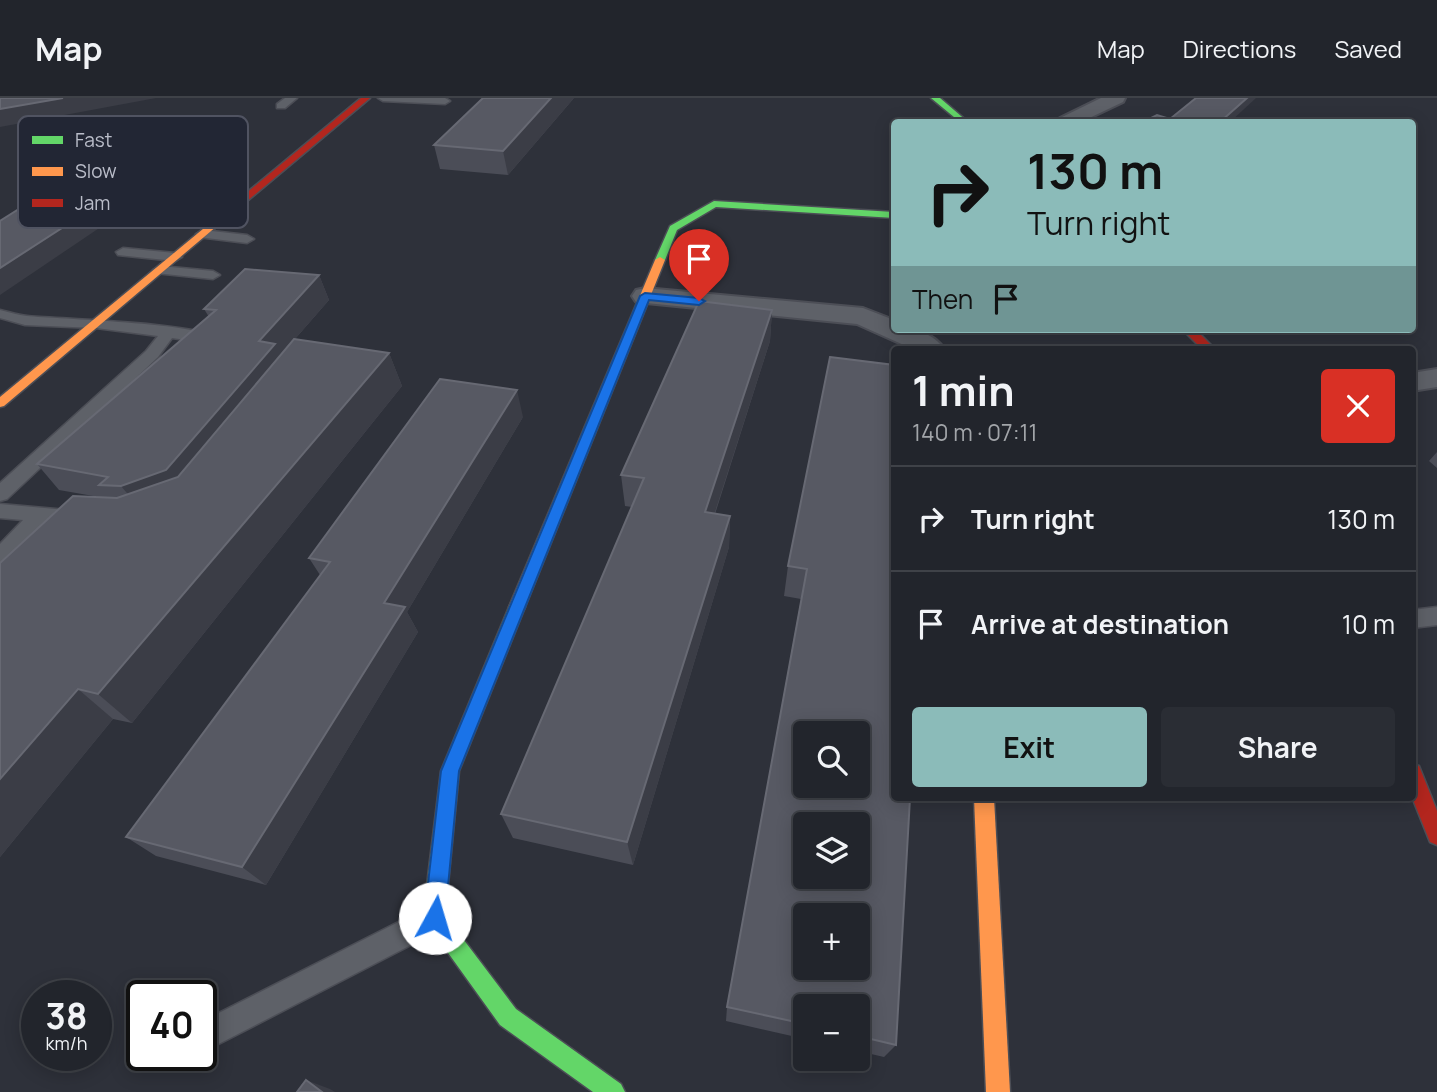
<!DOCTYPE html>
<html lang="en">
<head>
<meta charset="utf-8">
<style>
	:root { --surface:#22252c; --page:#2a2d34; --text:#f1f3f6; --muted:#a2a5a9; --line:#3f4248; --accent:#8bbbb9 }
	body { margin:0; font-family:Manrope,sans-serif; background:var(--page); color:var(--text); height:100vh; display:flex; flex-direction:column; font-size:26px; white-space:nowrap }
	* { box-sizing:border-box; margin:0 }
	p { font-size:23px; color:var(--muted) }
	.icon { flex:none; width:38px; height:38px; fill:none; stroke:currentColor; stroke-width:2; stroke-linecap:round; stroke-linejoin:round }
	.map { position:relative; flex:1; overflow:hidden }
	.panel { position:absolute; left:891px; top:248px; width:525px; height:455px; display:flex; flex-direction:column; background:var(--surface); border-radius:7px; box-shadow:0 4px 18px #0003,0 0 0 2px var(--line) }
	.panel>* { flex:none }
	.top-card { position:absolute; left:891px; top:21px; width:525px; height:214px; border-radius:7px; box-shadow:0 4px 18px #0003,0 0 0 2px var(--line); background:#8bbbb9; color:#111; overflow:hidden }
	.fabs { position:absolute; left:793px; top:623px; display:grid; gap:14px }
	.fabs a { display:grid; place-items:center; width:77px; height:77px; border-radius:7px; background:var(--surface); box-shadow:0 4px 18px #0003,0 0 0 2px var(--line); font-size:35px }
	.speed { position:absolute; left:21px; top:882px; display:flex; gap:14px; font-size:35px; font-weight:700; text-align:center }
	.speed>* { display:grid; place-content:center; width:91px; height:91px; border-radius:50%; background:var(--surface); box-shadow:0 4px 18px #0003,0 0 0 2px var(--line); line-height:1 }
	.speed small { font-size:18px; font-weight:400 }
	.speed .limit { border:4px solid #111; border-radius:10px; background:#fff; color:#111 }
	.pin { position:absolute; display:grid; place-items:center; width:60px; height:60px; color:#fff; margin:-72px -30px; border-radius:50% 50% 50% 0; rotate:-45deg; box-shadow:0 0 7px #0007 }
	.pin .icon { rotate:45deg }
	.me { position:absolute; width:77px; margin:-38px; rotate:6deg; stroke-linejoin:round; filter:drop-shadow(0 0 5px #0008) }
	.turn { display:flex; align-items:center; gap:24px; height:147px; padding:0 21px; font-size:32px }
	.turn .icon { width:91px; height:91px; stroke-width:2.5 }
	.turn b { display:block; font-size:49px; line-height:60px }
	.then { display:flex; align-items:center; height:66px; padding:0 21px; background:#0003; gap:14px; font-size:26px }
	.round { display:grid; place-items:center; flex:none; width:74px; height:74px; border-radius:7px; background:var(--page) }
	.overview { display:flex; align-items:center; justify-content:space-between; height:119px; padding:0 21px }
	h1 { font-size:42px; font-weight:700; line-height:52px }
	.primary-button { display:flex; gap:14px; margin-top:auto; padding:14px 21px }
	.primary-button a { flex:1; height:80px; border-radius:7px; background:var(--accent); color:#111; font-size:28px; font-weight:700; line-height:80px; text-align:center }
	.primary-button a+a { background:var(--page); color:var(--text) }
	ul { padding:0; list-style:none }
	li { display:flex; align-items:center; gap:21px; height:105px; padding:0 21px; border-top:2px solid var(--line) }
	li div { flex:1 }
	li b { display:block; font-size:26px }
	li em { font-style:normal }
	header { display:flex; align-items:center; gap:42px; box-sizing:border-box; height:98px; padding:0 35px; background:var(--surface); border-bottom:2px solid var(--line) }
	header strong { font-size:33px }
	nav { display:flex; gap:38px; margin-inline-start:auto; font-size:24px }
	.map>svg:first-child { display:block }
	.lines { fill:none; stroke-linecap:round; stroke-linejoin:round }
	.lane-casing { stroke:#4c4e56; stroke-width:3 }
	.street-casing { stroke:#4c4e56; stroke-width:4 }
	.fast-casing { stroke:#4c4e56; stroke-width:3 }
	.slow-casing { stroke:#4c4e56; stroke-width:3 }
	.jam-casing { stroke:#4c4e56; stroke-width:3 }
	.lane { fill:#5e6168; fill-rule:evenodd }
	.street { fill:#5e6168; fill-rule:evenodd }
	.fast { fill:#63d668; fill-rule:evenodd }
	.slow { fill:#ff974d; fill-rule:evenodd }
	.jam { fill:#b3261e; fill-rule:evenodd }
	.wall { fill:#4b4d57 }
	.shaded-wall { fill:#3b3d46 }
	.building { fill:#575963; stroke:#676973; stroke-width:2; fill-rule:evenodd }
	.route { fill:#1a73e8; stroke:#114b97; stroke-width:2 }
	.key { fill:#222634; stroke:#505361; stroke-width:2 }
	.key-label { font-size:19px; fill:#babdc9 }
</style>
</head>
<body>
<header>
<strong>Map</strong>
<nav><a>Map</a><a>Directions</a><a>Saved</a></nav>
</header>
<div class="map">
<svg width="1437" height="994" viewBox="0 0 1437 994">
	<rect width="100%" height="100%" fill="#2e313a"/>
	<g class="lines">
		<!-- lane casing -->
		<g class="lane-casing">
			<g id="lane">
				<path d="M285,0H297L285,10H277V6Z"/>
				<path d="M378,0H445L450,3L445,6L383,3Z"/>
				<path d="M203,132L247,137L254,141L247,145L198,139L196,136Z"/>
				<path d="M123,150L175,155L182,159L175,163L118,157L116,154Z"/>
				<path d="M160,168L213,173L220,177L213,181L155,175L153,172Z"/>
				<path d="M0,212C9,214 18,217 27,218C57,221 200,225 216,240L208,245L172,240L158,259L7,401L0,403V385L146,253L158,238L96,230L25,227L0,220Z"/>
				<path d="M0,406L78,413L85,415L88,420L85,425L78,427L45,424L7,463L0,466V446L23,422L0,420Z"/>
				<path d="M1437,509V527L1412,530V512Z"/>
				<path d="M434,806L444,810L448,820L444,830L201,955V924Z"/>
				<path d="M151,957H183L179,968L166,973L155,969Z"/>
			</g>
		</g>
		<!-- street casing -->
		<g class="street-casing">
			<g id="street">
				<path d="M1101,0H1125L1123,4L1081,24H1057L1060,20Z"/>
				<path d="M645,190L863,210L894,222V231C915,231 933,234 945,252H915L857,226L636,204L632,198L636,192Z"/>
				<path d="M1437,271V289L1412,293V275Z"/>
			</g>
		</g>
		<!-- fast casing -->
		<g class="fast-casing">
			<g id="fast">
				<path d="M931,0H940L968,24H960Z"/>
				<path d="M714,103L894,114V120L716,109L677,132L665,162L656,164L655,162L670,128Z"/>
				<path d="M517,503L523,505L525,509L459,673L445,817L516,911L621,986L625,994H593L500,927L423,820L441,673L509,509L511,505Z"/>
			</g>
		</g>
		<!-- slow casing -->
		<g class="slow-casing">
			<g id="slow">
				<path d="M209,126L217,128L4,308L0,309V299Z"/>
				<path d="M660,159L665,162L525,509L523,513H511L509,509L655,162Z"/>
				<path d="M974,700H994L1010,994H986Z"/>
			</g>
		</g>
		<!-- jam casing -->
		<g class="jam-casing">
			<g id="jam">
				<path d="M361,0H370L215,130H209V126Z"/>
				<path d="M1182,231H1195L1216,252H1203Z"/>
				<path d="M1412,666L1419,668L1437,713V747L1430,744L1412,699Z"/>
			</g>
		</g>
		<!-- lane -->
		<use href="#lane" class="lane"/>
		<!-- street -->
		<use href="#street" class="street"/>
		<!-- fast -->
		<use href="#fast" class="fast"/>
		<!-- slow -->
		<use href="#slow" class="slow"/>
		<!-- jam -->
		<use href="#jam" class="jam"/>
	</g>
	<!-- wall -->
	<g class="wall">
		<path d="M574,0L508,77L440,71L434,47Z"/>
		<path d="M319,177L329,202L295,241L389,255L402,288L132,625L113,621L0,759V465L99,399L59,392L37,366L209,219L204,211Z"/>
		<path d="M772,212L770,243L715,416L730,418L729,449L633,767L513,740L501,716L632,409L625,408L621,377Z"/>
		<path d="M830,259L890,512L896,947L884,959L858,953V908H805V941L726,923L727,909L801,501L784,498L788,468Z"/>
		<path d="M523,319L407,514L418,534L266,787L156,758L126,739L320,477L309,460Z"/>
		<path d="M1437,354V370L1429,363Z"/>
	</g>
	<!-- shaded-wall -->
	<g class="shaded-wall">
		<path d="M63,0H156L0,29V11Z"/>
		<path d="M551,0H574L508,77L503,53Z"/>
		<path d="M1247,0H1256L1230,24H1220Z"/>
		<path d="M113,97L123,114L0,197V170Z"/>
		<path d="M319,177L329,202L281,257L184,398L142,413L121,388Z"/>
		<path d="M772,212L770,243L705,445V414Z"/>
		<path d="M389,255L402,288L132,625L98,596Z"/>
		<path d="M517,292L523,319L407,514L418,534L266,787L242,769L384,505Z"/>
		<path d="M730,418L729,449L633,767L627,744Z"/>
		<path d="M78,591L113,621L0,759V681Z"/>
		<path d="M306,982L330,991L335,994H322Z"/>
	</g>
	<!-- building -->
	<g class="building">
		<path d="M0,0H63L0,11Z"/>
		<path d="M483,0H551L503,53L434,47Z"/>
		<path d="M1196,0H1247L1220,24H1143L1157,17L1170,21Z"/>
		<path d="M49,92L113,97L0,170V123Z"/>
		<path d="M245,171L319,177L259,243L275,246L166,372L121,388L99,387L108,379L37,366L216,212L204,211Z"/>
		<path d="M699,203L772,212L705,414L730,418L627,744L501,716L644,380L621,377Z"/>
		<path d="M294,241L389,255L98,596L78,591L0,681V465L73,398L117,400L178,379Z"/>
		<path d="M830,259L894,267V467L890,512L894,513V656L892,683L894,684V700H910L896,947L858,938V908H805V926L727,909L807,471L788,468ZM805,635H858V688H805ZM805,726H858V779H805ZM805,817H858V870H805Z"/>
		<path d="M440,281L517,292L384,505L405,509L242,769L126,739L330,464L309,460Z"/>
		<path d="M306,982L322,994H297Z"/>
	</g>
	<!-- route -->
	<path class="route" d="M645,195L699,200L705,203L699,207L649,202L459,673L445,820L442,828L435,831L427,828L424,820L441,673L640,198Z"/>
	<!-- legend -->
	<rect x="18" y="18" width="230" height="112" rx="10" class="key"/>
	<rect x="32" y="38" width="31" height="8" fill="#63d668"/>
	<rect x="32" y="69" width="31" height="9" fill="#ff974d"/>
	<rect x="32" y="101" width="31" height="8" fill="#b3261e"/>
	<g class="key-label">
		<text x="75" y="49">Fast</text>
		<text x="75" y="80">Slow</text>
		<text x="75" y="112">Jam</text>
	</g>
</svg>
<div class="fabs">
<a><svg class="icon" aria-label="search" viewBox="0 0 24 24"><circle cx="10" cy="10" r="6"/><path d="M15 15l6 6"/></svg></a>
<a><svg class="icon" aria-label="layers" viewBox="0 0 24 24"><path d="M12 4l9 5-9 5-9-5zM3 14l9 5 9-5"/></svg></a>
<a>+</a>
<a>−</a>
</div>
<div class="speed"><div>38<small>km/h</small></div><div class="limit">40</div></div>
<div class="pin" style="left:699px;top:203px;background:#d93025"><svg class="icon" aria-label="arrive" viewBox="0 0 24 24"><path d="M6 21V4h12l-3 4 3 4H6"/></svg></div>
<svg class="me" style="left:435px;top:820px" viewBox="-20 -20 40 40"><circle r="19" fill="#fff"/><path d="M0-13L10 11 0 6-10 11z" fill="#1a73e8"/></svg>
<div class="top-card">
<div class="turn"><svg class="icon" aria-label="right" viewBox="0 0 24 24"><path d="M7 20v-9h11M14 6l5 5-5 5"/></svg><div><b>130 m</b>Turn right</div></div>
<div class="then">Then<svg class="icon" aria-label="arrive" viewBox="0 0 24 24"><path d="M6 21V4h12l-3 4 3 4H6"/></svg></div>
</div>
<section class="panel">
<div class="overview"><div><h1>1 min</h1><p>140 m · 07:11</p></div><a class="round" style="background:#d93025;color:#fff"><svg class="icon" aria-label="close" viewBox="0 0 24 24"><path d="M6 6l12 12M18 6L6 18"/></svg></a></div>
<ul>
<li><svg class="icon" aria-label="right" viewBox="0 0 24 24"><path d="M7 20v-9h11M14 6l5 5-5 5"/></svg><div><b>Turn right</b></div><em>130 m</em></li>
<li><svg class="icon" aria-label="arrive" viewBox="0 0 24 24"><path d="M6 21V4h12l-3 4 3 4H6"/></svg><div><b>Arrive at destination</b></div><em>10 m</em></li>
</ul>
<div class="primary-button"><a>Exit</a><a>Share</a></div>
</section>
</div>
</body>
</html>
